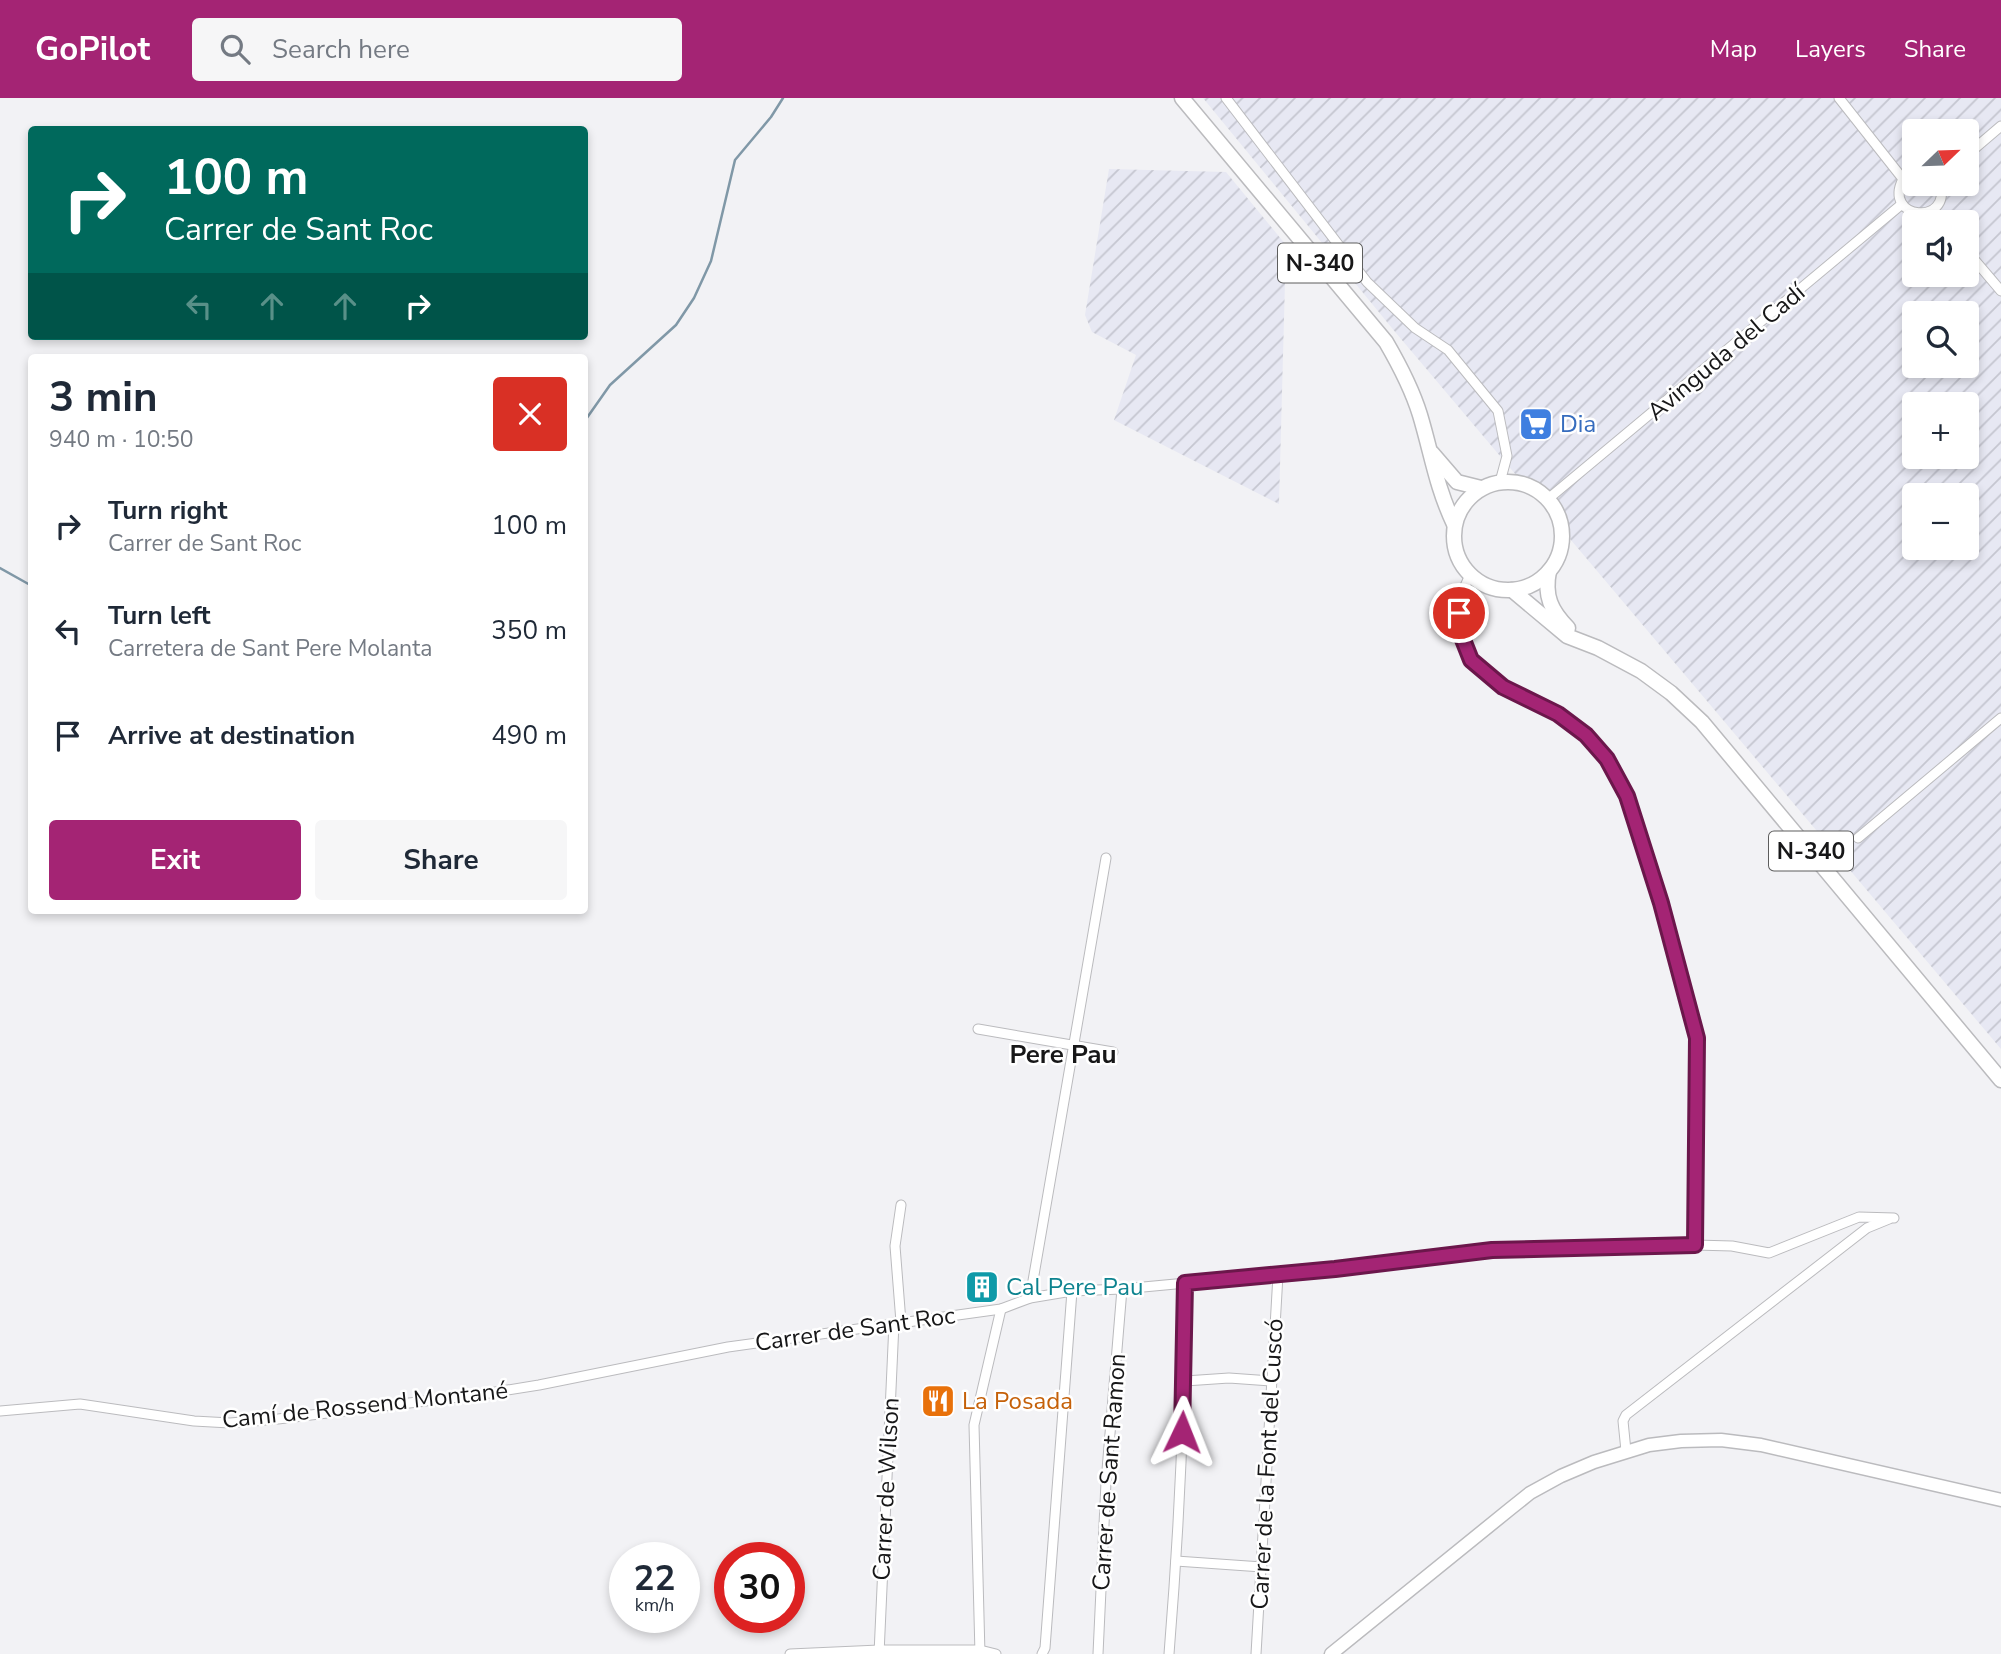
<!DOCTYPE html>
<html lang="en">
<head>
<meta charset="utf-8">
<style>
	:root { --surface:#fff; --page:#f6f6f7; --text:#1f2937; --muted:#747a83; --accent:#a42474 }
	body { margin:0; font-family:"Nunito Sans",sans-serif; background:var(--page); color:var(--text); height:100vh; display:flex; flex-direction:column; font-size:26px; white-space:nowrap }
	* { box-sizing:border-box; margin:0 }
	p { font-size:23px; color:var(--muted) }
	.icon { flex:none; width:38px; height:38px; fill:none; stroke:currentColor; stroke-width:2; stroke-linecap:round; stroke-linejoin:round }
	.map { position:relative; flex:1; overflow:hidden }
	.side { position:absolute; left:28px; top:256px; width:560px; height:560px; display:flex; flex-direction:column; background:var(--surface); border-radius:7px; box-shadow:0 4px 10px #0003 }
	.side>* { flex:none }
	.top-card { position:absolute; left:28px; top:28px; width:560px; height:214px; border-radius:7px; box-shadow:0 4px 10px #0003; background:#00695c; color:#fff; overflow:hidden }
	.needle { width:46px; rotate:67deg }
	.controls { position:absolute; left:1902px; top:21px; display:grid; gap:14px }
	.controls a { display:grid; place-items:center; width:77px; height:77px; border-radius:7px; background:var(--surface); box-shadow:0 4px 10px #0003; font-size:35px }
	.speed { position:absolute; left:609px; top:1444px; display:flex; gap:14px; font-size:35px; font-weight:700; text-align:center }
	.speed>* { display:grid; place-content:center; width:91px; height:91px; border-radius:50%; background:var(--surface); box-shadow:0 4px 10px #0003; line-height:1 }
	.speed small { font-size:18px; font-weight:400 }
	.speed .limit { border:10px solid #d22; background:#fff; color:#111 }
	.pin { position:absolute; display:grid; place-items:center; width:60px; height:60px; color:#fff; margin:-30px; border:4px solid #fff; border-radius:50%; box-shadow:0 2px 7px #0007 }
	.me { position:absolute; width:77px; margin:-38px; rotate:2deg; stroke-linejoin:round; filter:drop-shadow(0 0 5px #0008) }
	.turn { display:flex; align-items:center; gap:24px; height:147px; padding:0 21px; font-size:32px }
	.turn .icon { width:91px; height:91px; stroke-width:2.5 }
	.turn b { display:block; font-size:49px; line-height:60px }
	.lanes { display:flex; align-items:center; height:66px; padding:0 21px; background:#0003; justify-content:center; gap:35px; direction:ltr }
	.lanes .off { opacity:.35 }
	.round { display:grid; place-items:center; flex:none; width:74px; height:74px; border-radius:7px; background:var(--page) }
	.summary { display:flex; align-items:center; justify-content:space-between; height:119px; padding:0 21px }
	h1 { font-size:42px; font-weight:700; line-height:52px }
	.button { display:flex; gap:14px; margin-top:auto; padding:14px 21px }
	.button a { flex:1; height:80px; border-radius:7px; background:var(--accent); color:#fff; font-size:28px; font-weight:700; line-height:80px; text-align:center }
	.button a+a { background:var(--page); color:var(--text) }
	ul { padding:0; list-style:none }
	li { display:flex; align-items:center; gap:21px; height:105px; padding:0 21px }
	li div { flex:1 }
	li b { display:block; font-size:26px }
	li em { font-style:normal }
	header { display:flex; align-items:center; gap:42px; box-sizing:border-box; height:98px; padding:0 35px; background:var(--accent); color:#fff }
	header strong { font-size:33px }
	nav { display:flex; gap:38px; margin-inline-start:auto; font-size:24px }
	.search { width:490px; height:63px; background:var(--page); display:flex; align-items:center; gap:18px; box-sizing:border-box; padding:0 24px; border-radius:7px; color:var(--muted); font-size:26px }
	.map>svg:first-child { display:block }
	.industrial { fill:url(#industrial-furrows); fill-rule:evenodd }
	.lines { fill:none; stroke-linecap:round; stroke-linejoin:round }
	.stream { stroke:#8098a7; stroke-width:2.5 }
	.street-casing { stroke:#bbbbbe; stroke-width:11 }
	.secondary-casing { stroke:#bbbbbe; stroke-width:15 }
	.primary-casing { stroke:#bbbbbe; stroke-width:17 }
	.street { stroke:#fff; stroke-width:9 }
	.secondary { stroke:#fff; stroke-width:12 }
	.primary { stroke:#fff; stroke-width:14 }
	.route-casing { stroke:#6b174b; stroke-width:18 }
	.route { stroke:#a42474; stroke-width:12 }
	.labels { text-anchor:middle; stroke-width:5; stroke-linejoin:round; paint-order:stroke }
	.shield { fill:#fff; stroke:#5d5d5d; stroke-width:2 }
	.shield-label { font-size:23px; font-weight:bold; fill:#171718 }
	.street-label { font-size:24px; fill:#171718; stroke:#fff }
	.shop-label { font-size:24px; fill:#366cbe; stroke:#fff; text-anchor:start }
	.culture-label { font-size:24px; fill:#0d838f; stroke:#fff; text-anchor:start }
	.food-label { font-size:24px; fill:#c56008; stroke:#fff; text-anchor:start }
	.neighbourhood-label { font-size:26px; font-weight:bold; fill:#171718; stroke:#fff }
</style>
</head>
<body>
<header>
<strong>GoPilot</strong>
<div class="search"><svg class="icon" aria-label="search" viewBox="0 0 24 24"><circle cx="10" cy="10" r="6"/><path d="M15 15l6 6"/></svg>Search here</div>
<nav><a>Map</a><a>Layers</a><a>Share</a></nav>
</header>
<div class="map">
<svg width="2001" height="1556" viewBox="0 0 2001 1556">
	<defs>
		<pattern id="industrial-furrows" width="10" height="10" patternUnits="userSpaceOnUse" patternTransform="scale(1.75)"><rect width="10" height="10" fill="#e7e8f3"/><path d="M-1 1l2-2M0 10L10 0M9 11l2-2" fill="none" stroke="#c5c6d0"/></pattern>
	</defs>
	<rect width="100%" height="100%" fill="#f2f2f5"/>
	<!-- industrial -->
	<g class="industrial">
		<path d="M1203,0H2001V951L1396,235ZM1914,33H1967V86H1914ZM1914,124H1967V177H1914ZM1914,215H1967V268H1914ZM1914,306H1967V359H1914ZM1914,397H1967V450H1914Z"/>
		<path d="M1109,71L1226,74L1286,147L1279,406L1114,322L1136,257L1092,234L1085,217Z"/>
	</g>
	<g class="lines">
		<!-- stream -->
		<g class="stream">
			<path d="M584,324L610,287L676,227L694,200L711,163L735,62L771,19L783,0"/>
			<path d="M0,470L32,488"/>
		</g>
		<!-- street casing -->
		<g class="street-casing">
			<g id="street">
				<path d="M1226,0L1367,184L1415,230L1448,252L1498,313L1507,358L1500,384"/>
				<path d="M1839,0L1903,81"/>
				<path d="M1967,57L2001,28"/>
				<path d="M1914,73L1903,81C1882,122 1952,128 1940,86"/>
				<path d="M1933,112L1943,124"/>
				<path d="M1967,153L2001,193"/>
				<path d="M1548,401L1902,106"/>
				<path d="M1470,477L1459,501V529L1471,562L1503,588L1558,616L1586,637L1607,661L1627,698L1661,805L1697,940L1695,1147"/>
				<path d="M1858,740L2001,620"/>
				<path d="M978,931L1113,954"/>
				<path d="M901,1107L895,1148L901,1224"/>
				<path d="M1030,1200L1106,760"/>
				<path d="M1185,1283L1229,1280L1271,1283"/>
				<path d="M0,1313L80,1306L194,1323L230,1325L278,1321L483,1296L539,1287L728,1249L1001,1211L1030,1200L1072,1193L1122,1191L1335,1171L1492,1152L1695,1147L1732,1148L1769,1155L1859,1119L1894,1120"/>
				<path d="M1626,1353L1623,1323L1626,1317L1867,1130L1889,1121"/>
				<path d="M1176,1463L1262,1469"/>
				<path d="M790,1556L879,1552H980L996,1556"/>
				<path d="M879,1556L894,1225"/>
				<path d="M980,1556L974,1327L1001,1211"/>
				<path d="M1042,1556L1045,1550L1072,1193"/>
				<path d="M1098,1556L1106,1384L1122,1191"/>
				<path d="M1169,1556C1179,1433 1185,1309 1185,1185"/>
				<path d="M1256,1556L1278,1177"/>
			</g>
		</g>
		<!-- secondary casing -->
		<g class="secondary-casing">
			<path id="secondary" d="M1331,1556L1510,1411L1530,1395L1561,1378L1594,1364L1649,1347L1681,1343L1721,1342L1761,1347L2001,1402"/>
		</g>
		<!-- primary casing -->
		<g class="primary-casing">
			<g id="primary">
				<path d="M1182,0L1386,244C1400,268 1412,291 1420,317C1432,357 1436,388 1454,426"/>
				<path d="M1432,355L1457,384L1481,390"/>
				<circle cx="1508" cy="438" r="54"/>
				<path d="M1549,473C1544,498 1551,513 1568,530"/>
				<path d="M1512,492L1567,538L1598,550L1641,573L1671,595L1702,624L2001,982"/>
			</g>
		</g>
		<!-- street -->
		<use href="#street" class="street"/>
		<!-- secondary -->
		<use href="#secondary" class="secondary"/>
		<!-- primary -->
		<use href="#primary" class="primary"/>
	</g>
	<g class="lines">
		<!-- route casing -->
		<g class="route-casing">
			<path id="route" d="M1182,1334L1185,1185L1335,1171L1492,1152L1695,1147L1697,940L1661,805L1627,698L1607,661L1586,637L1558,616L1503,589L1471,562L1458,529L1459,515"/>
		</g>
		<!-- route -->
		<use href="#route" class="route"/>
	</g>
	<!-- icons -->
	<defs>
		<g id="supermarket-square" transform="scale(1.75)"><rect x="-9" y="-9" width="18" height="18" rx="4" fill="#3f7fe0" stroke="#fff"/><path d="M-6-5.5h2.5l.6 2H6L4.5 2H-2.5L-4.4-4H-6ZM-1.5 3.2a1.3 1.3 0 1 0 .1 0ZM3 3.2a1.3 1.3 0 1 0 .1 0Z" fill="#fff"/></g>
		<g id="building-square" transform="scale(1.75)"><rect x="-9" y="-9" width="18" height="18" rx="4" fill="#0f9aa8" stroke="#fff"/><path d="M-4-6H4V6H1V3H-1V6H-4ZM-2.5-4.3h1.7v1.8h-1.7ZM.8-4.3h1.7v1.8H.8ZM-2.5-1h1.7V.8h-1.7ZM.8-1h1.7V.8H.8Z" fill="#fff"/></g>
		<g id="restaurant-square" transform="scale(1.75)"><rect x="-9" y="-9" width="18" height="18" rx="4" fill="#e8710a" stroke="#fff"/><path d="M-5-6h1v4h1v-4h1v4h1v-4h1v5L-1.5 .5V6h-2V.5L-5-1ZM5-6V6H3V1.5H1.5Q1.5-4 5-6Z" fill="#fff"/></g>
	</defs>
	<g fill-rule="evenodd">
		<use href="#supermarket-square" x="1536" y="326"/>
		<use href="#building-square" x="982" y="1189"/>
		<use href="#restaurant-square" x="938" y="1303"/>
	</g>
	<g class="labels">
		<!-- shield labels -->
		<g class="shield">
			<rect x="1278" y="145.5" width="84" height="39" rx="5"/>
			<rect x="1769" y="733.5" width="84" height="39" rx="5"/>
		</g>
		<g class="shield-label">
			<text x="1320" y="173">N-340</text>
			<text x="1811" y="761">N-340</text>
		</g>
		<!-- street labels -->
		<g class="street-label">
			<text transform="translate(1726 254) rotate(-40)" y="8">Avinguda del Cadí</text>
			<text transform="translate(855 1231) rotate(-8)" y="8">Carrer de Sant Roc</text>
			<text transform="translate(365 1307) rotate(-6)" y="8">Camí de Rossend Montané</text>
			<text transform="translate(1267 1366) rotate(-87)" y="8">Carrer de la Font del Cuscó</text>
			<text transform="translate(1109 1374) rotate(-86)" y="8">Carrer de Sant Ramon</text>
			<text transform="translate(886 1391) rotate(-87)" y="8">Carrer de Wilson</text>
		</g>
		<!-- shop labels -->
		<g class="shop-label">
			<text x="1560" y="334">Dia</text>
		</g>
		<!-- culture labels -->
		<g class="culture-label">
			<text x="1006" y="1197">Cal Pere Pau</text>
		</g>
		<!-- food labels -->
		<g class="food-label">
			<text x="962" y="1311">La Posada</text>
		</g>
		<!-- neighbourhood labels -->
		<g class="neighbourhood-label">
			<text x="1063" y="965">Pere Pau</text>
		</g>
	</g>
</svg>
<div class="controls">
<a><svg class="needle" viewBox="-14 -14 28 28"><path d="M0-13l5 13h-10z" fill="#e53935"/><path d="M0 13l5-13h-10z" fill="#747a83"/></svg></a>
<a><svg class="icon" aria-label="sound" viewBox="0 0 24 24"><path d="M4 9h4l5-4v14l-5-4H4zM17 9q2 3 0 6"/></svg></a>
<a><svg class="icon" aria-label="search" viewBox="0 0 24 24"><circle cx="10" cy="10" r="6"/><path d="M15 15l6 6"/></svg></a>
<a>+</a>
<a>−</a>
</div>
<div class="speed"><div>22<small>km/h</small></div><div class="limit">30</div></div>
<div class="pin" style="left:1459px;top:515px;background:#d93025"><svg class="icon" aria-label="arrive" viewBox="0 0 24 24"><path d="M6 21V4h12l-3 4 3 4H6"/></svg></div>
<svg class="me" style="left:1182px;top:1334px" viewBox="-20 -20 40 40"><path d="M0-17L14 15 0 8-14 15z" fill="#a42474" stroke="#fff" stroke-width="4"/></svg>
<div class="top-card">
<div class="turn"><svg class="icon" aria-label="right" viewBox="0 0 24 24"><path d="M7 20v-9h11M14 6l5 5-5 5"/></svg><div><b>100 m</b>Carrer de Sant Roc</div></div>
<div class="lanes"><svg class="icon off" aria-label="left" viewBox="0 0 24 24"><path d="M17 20v-9H6M10 6l-5 5 5 5"/></svg><svg class="icon off" aria-label="ahead" viewBox="0 0 24 24"><path d="M12 20V5M6 11l6-6 6 6"/></svg><svg class="icon off" aria-label="ahead" viewBox="0 0 24 24"><path d="M12 20V5M6 11l6-6 6 6"/></svg><svg class="icon" aria-label="right" viewBox="0 0 24 24"><path d="M7 20v-9h11M14 6l5 5-5 5"/></svg></div>
</div>
<section class="side">
<div class="summary"><div><h1>3 min</h1><p>940 m · 10:50</p></div><a class="round" style="background:#d93025;color:#fff"><svg class="icon" aria-label="close" viewBox="0 0 24 24"><path d="M6 6l12 12M18 6L6 18"/></svg></a></div>
<ul>
<li><svg class="icon" aria-label="right" viewBox="0 0 24 24"><path d="M7 20v-9h11M14 6l5 5-5 5"/></svg><div><b>Turn right</b><p>Carrer de Sant Roc</p></div><em>100 m</em></li>
<li><svg class="icon" aria-label="left" viewBox="0 0 24 24"><path d="M17 20v-9H6M10 6l-5 5 5 5"/></svg><div><b>Turn left</b><p>Carretera de Sant Pere Molanta</p></div><em>350 m</em></li>
<li><svg class="icon" aria-label="arrive" viewBox="0 0 24 24"><path d="M6 21V4h12l-3 4 3 4H6"/></svg><div><b>Arrive at destination</b></div><em>490 m</em></li>
</ul>
<div class="button"><a>Exit</a><a>Share</a></div>
</section>
</div>
</body>
</html>
